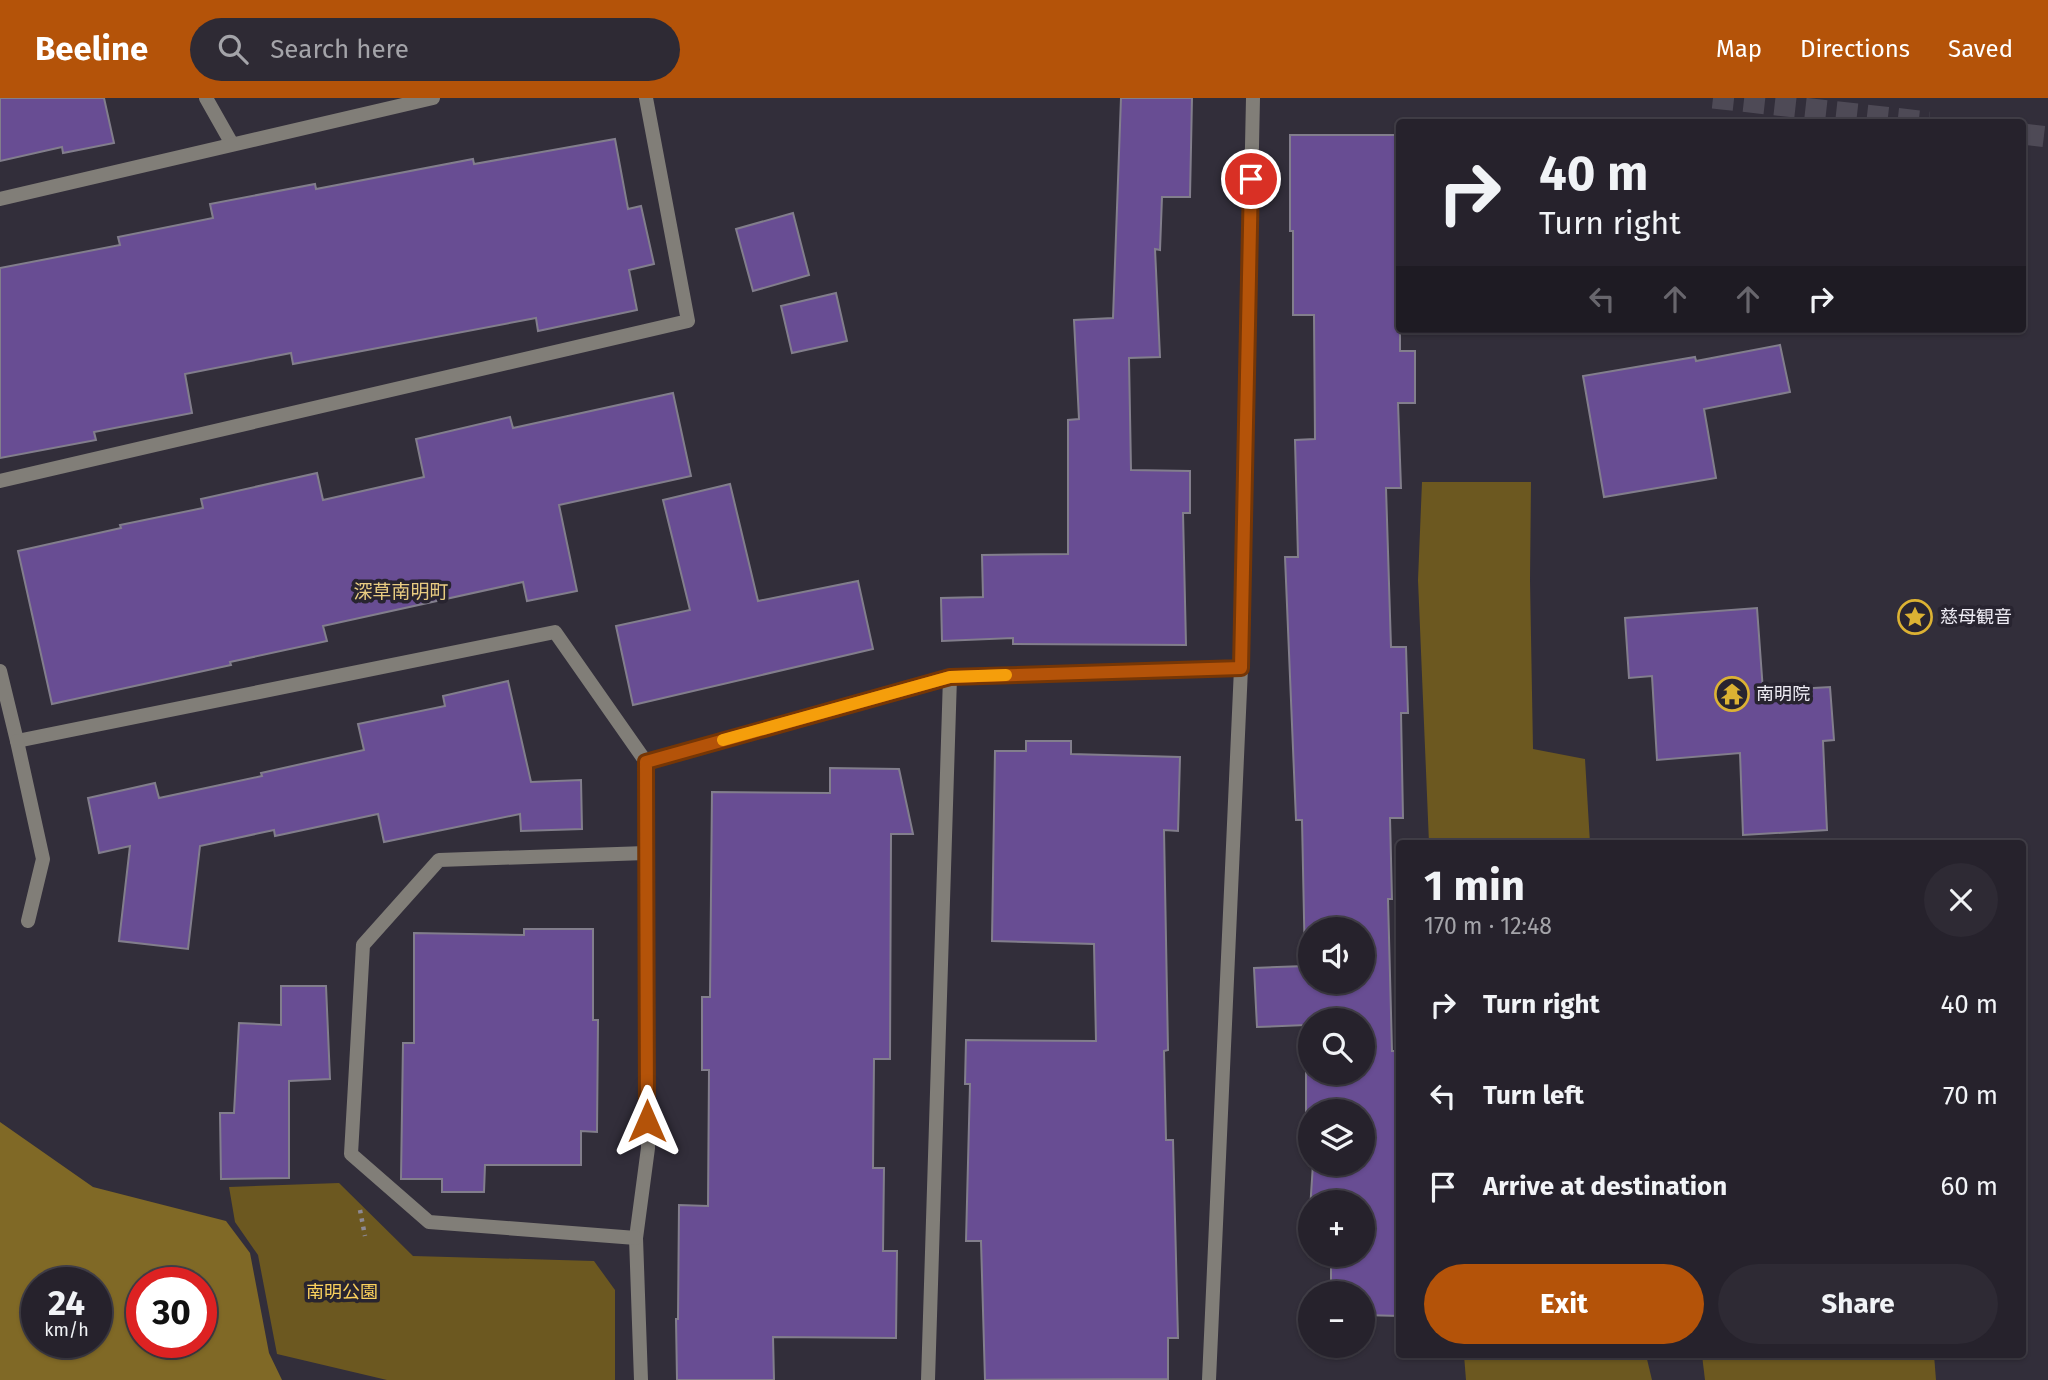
<!DOCTYPE html>
<html lang="en">
<head>
<meta charset="utf-8">
<style>
	:root { --surface:#26222c; --page:#2e2a34; --text:#f1f3f6; --muted:#a4a4a9; --line:#423f48; --accent:#b45309 }
	body { margin:0; font-family:"Fira Sans","Noto Sans JP",sans-serif; background:var(--page); color:var(--text); height:100vh; display:flex; flex-direction:column; font-size:26px; white-space:nowrap }
	* { box-sizing:border-box; margin:0 }
	p { font-size:23px; color:var(--muted) }
	.icon { flex:none; width:38px; height:38px; fill:none; stroke:currentColor; stroke-width:2; stroke-linecap:round; stroke-linejoin:round }
	.map { position:relative; flex:1; overflow:hidden }
	.drawer { position:absolute; left:1396px; top:742px; width:630px; height:518px; display:flex; flex-direction:column; background:var(--surface); border-radius:7px; box-shadow:0 2px 5px #0004,0 0 0 2px var(--line) }
	.drawer>* { flex:none }
	.banner { position:absolute; left:1396px; top:21px; width:630px; height:214px; border-radius:7px; box-shadow:0 2px 5px #0004,0 0 0 2px var(--line); background:#26222c; color:var(--text); overflow:hidden }
	.fabs { position:absolute; left:1298px; top:819px; display:grid; gap:14px }
	.fabs a { display:grid; place-items:center; width:77px; height:77px; border-radius:50%; background:var(--surface); box-shadow:0 2px 5px #0004,0 0 0 2px var(--line); font-size:35px }
	.speed { position:absolute; left:21px; top:1169px; display:flex; gap:14px; font-size:35px; font-weight:700; text-align:center }
	.speed>* { display:grid; place-content:center; width:91px; height:91px; border-radius:50%; background:var(--surface); box-shadow:0 2px 5px #0004,0 0 0 2px var(--line); line-height:1 }
	.speed small { font-size:18px; font-weight:400 }
	.speed .limit { border:10px solid #d22; background:#fff; color:#111 }
	.pin { position:absolute; display:grid; place-items:center; width:60px; height:60px; color:#fff; margin:-30px; border:4px solid #fff; border-radius:50%; box-shadow:0 2px 7px #0007 }
	.me { position:absolute; width:77px; margin:-38px; rotate:0deg; stroke-linejoin:round; filter:drop-shadow(0 0 5px #0008) }
	.turn { display:flex; align-items:center; gap:24px; height:147px; padding:0 28px; font-size:32px }
	.turn .icon { width:91px; height:91px; stroke-width:2.5 }
	.turn b { display:block; font-size:49px; line-height:60px }
	.lanes { display:flex; align-items:center; height:66px; padding:0 28px; background:#0003; justify-content:center; gap:35px; direction:ltr }
	.lanes .off { opacity:.35 }
	.round { display:grid; place-items:center; flex:none; width:74px; height:74px; border-radius:37px; background:var(--page) }
	.summary { display:flex; align-items:center; justify-content:space-between; height:119px; padding:0 28px }
	h1 { font-size:42px; font-weight:700; line-height:52px }
	.cta { display:flex; gap:14px; margin-top:auto; padding:14px 28px }
	.cta a { flex:1; height:80px; border-radius:42px; background:var(--accent); color:#fff; font-size:28px; font-weight:700; line-height:80px; text-align:center }
	.cta a+a { background:var(--page); color:var(--text) }
	ul { padding:0; list-style:none }
	li { display:flex; align-items:center; gap:21px; height:91px; padding:0 28px }
	li div { flex:1 }
	li b { display:block; font-size:26px }
	li em { font-style:normal }
	header { display:flex; align-items:center; gap:42px; box-sizing:border-box; height:98px; padding:0 35px; background:var(--accent); color:#fff }
	header strong { font-size:33px }
	nav { display:flex; gap:38px; margin-inline-start:auto; font-size:24px }
	.search { width:490px; height:63px; background:var(--page); display:flex; align-items:center; gap:18px; box-sizing:border-box; padding:0 24px; border-radius:38px; color:var(--muted); font-size:26px }
	.map>svg:first-child { display:block }
	.green { fill:#6c5820 }
	.forest { fill:#806926; fill-rule:evenodd }
	.building { fill:#684d93; stroke:#827e8c; stroke-width:2; fill-rule:evenodd }
	.lines { fill:none; stroke-linecap:round; stroke-linejoin:round }
	.motorway-tunnel { stroke:#4e4a56; stroke-width:21; stroke-dasharray:21 10; stroke-linecap:butt }
	.path { stroke:#8d8994; stroke-width:4.5; stroke-dasharray:3.5 5; stroke-linecap:butt }
	.service { stroke:#817e78; stroke-width:14 }
	.minor { stroke:#817e78; stroke-width:14 }
	.route-casing { stroke:#753606; stroke-width:18 }
	.route { stroke:#b45309; stroke-width:12 }
	.slow { stroke:#f59e0b; stroke-width:12 }
	.labels { text-anchor:middle; stroke-width:7; stroke-linejoin:round; paint-order:stroke }
	.poi-label { font-size:18px; fill:#eeecf4; stroke:#282430; text-anchor:start }
	.park-label { font-size:18px; fill:#fbd15d; stroke:#282430 }
	.neighbourhood-label { font-size:19px; fill:#e9cc81; stroke:#282430 }
</style>
</head>
<body>
<header>
<strong>Beeline</strong>
<div class="search"><svg class="icon" aria-label="search" viewBox="0 0 24 24"><circle cx="10" cy="10" r="6"/><path d="M15 15l6 6"/></svg>Search here</div>
<nav><a>Map</a><a>Directions</a><a>Saved</a></nav>
</header>
<div class="map">
<svg width="2048" height="1282" viewBox="0 0 2048 1282">
	<rect width="100%" height="100%" fill="#322e3a"/>
	<!-- green -->
	<g class="green">
		<path d="M1422,384H1531L1530,482L1533,651L1585,661L1590,745H1429L1418,482Z"/>
		<path d="M339,1085L413,1158L594,1163L615,1192V1282H387L277,1256L258,1157L235,1124L229,1089Z"/>
		<path d="M1464,1257H1646L1652,1282H1466Z"/>
		<path d="M1702,1257H1934L1936,1282H1705Z"/>
	</g>
	<!-- forest -->
	<path class="forest" d="M0,1024L93,1089L226,1123L250,1155L269,1255L282,1282H0ZM37,1185H96V1244H37ZM142,1185H201V1244H142Z"/>
	<!-- building -->
	<g class="building">
		<path d="M0,0H104L114,45L63,55L62,49L0,63Z"/>
		<path d="M1121,0H1192L1190,99H1162L1160,152L1155,151L1160,259L1129,260L1131,372L1190,373V415H1183L1186,547L1013,546V540L942,543L941,500L983,499L982,457L1068,456V322L1079,321L1074,222L1113,220Z"/>
		<path d="M1290,37H1400V253H1415V305H1398L1401,390H1386L1391,549H1406L1408,615H1401L1403,720H1390L1392,801H1388L1392,953H1400V1218L1363,1217V1195H1331V1157H1363V1104H1311L1309,1127L1313,1066H1363V1013H1311V1034H1306V927L1257,929L1254,870L1305,868L1302,722H1296L1285,459H1298L1295,342L1315,341L1314,217H1293V133H1290ZM1311,831H1363V884H1311ZM1311,922H1363V975H1311Z"/>
		<path d="M615,41L628,111L641,108L654,166L629,172L637,212L538,233L536,220L293,266L291,255L185,276L192,315L94,334L96,342L0,360V170L120,147L118,139L213,120L210,106L315,86L316,91L473,61L474,66Z"/>
		<path d="M793,115L809,177L753,193L736,131Z"/>
		<path d="M836,195L847,243L792,255L781,208Z"/>
		<path d="M1780,247L1790,294L1704,311L1716,380L1604,399L1583,278L1695,259L1696,263Z"/>
		<path d="M673,295L691,378L559,407L577,493L527,503L523,484L323,528L327,543L230,564L231,567L52,606L18,453L121,430L120,427L203,410L201,401L317,375L323,402L424,379L416,341L510,319L513,330Z"/>
		<path d="M730,386L758,503L858,483L873,551L633,607L616,528L690,512L663,402Z"/>
		<path d="M1757,510L1763,593L1830,589L1834,642L1823,643L1827,732L1743,737L1740,655L1657,662L1652,578L1629,580L1625,520Z"/>
		<path d="M508,583L531,684L581,682L582,731L521,733L520,716L384,744L378,716L275,738L274,732L200,748L188,851L119,843L130,748L99,755L88,700L155,685L159,700L262,678L261,675L364,652L358,626L445,608L443,598Z"/>
		<path d="M1026,643H1071V656L1180,659L1178,733L1164,732L1168,952L1164,953L1166,1042H1173L1178,1240H1168V1281L985,1282L981,1143H966L970,986H965L966,942L1096,943L1094,846L992,843L995,653H1026Z"/>
		<path d="M830,670L899,671L913,736H891L890,961H874L873,1070H884L883,1153H897L896,1240L773,1239L774,1282H677L676,1221H678L679,1107L708,1108L709,972H702V899H710L712,694L830,695Z"/>
		<path d="M524,831H593V922H598L597,1034L581,1033V1067H485L484,1094H442V1081H401L403,945H414V835L524,837Z"/>
		<path d="M281,888H326L330,981L289,983V1080L221,1081L220,1015H234L239,925L281,927Z"/>
	</g>
	<g class="lines">
		<!-- motorway-tunnel -->
		<g class="motorway-tunnel">
			<path d="M1713,0L1929,24"/>
			<path d="M2023,36L2048,39"/>
		</g>
		<!-- path -->
		<path class="path" d="M360,1112L365,1138"/>
		<!-- service -->
		<path class="service" d="M206,0L232,46"/>
		<!-- minor -->
		<g class="minor">
			<path d="M0,101L433,0"/>
			<path d="M0,383L688,223L646,0"/>
			<path d="M0,573L17,643L555,534L646,664L648,1050L636,1140L641,1282"/>
			<path d="M17,643L43,761L28,823"/>
			<path d="M646,664L950,579L1241,570"/>
			<path d="M636,1140L429,1124L351,1056L363,847L439,762L646,755"/>
			<path d="M928,1282L950,579"/>
			<path d="M1209,1282L1241,570L1253,0"/>
		</g>
	</g>
	<g class="lines">
		<!-- route casing -->
		<g class="route-casing">
			<path id="route" d="M647,1023L646,664L950,579L1241,570L1251,81"/>
		</g>
		<!-- route -->
		<use href="#route" class="route"/>
		<!-- slow -->
		<path class="slow" d="M723,642L950,579L1006,577"/>
	</g>
	<!-- icons -->
	<defs>
		<g id="sight-ring" transform="scale(1.75)"><circle r="9.5" fill="#282430" stroke="#dcb233" stroke-width="1.5"/><path d="M0-6L1.8-2.2L6-1.7L2.9 1.2L3.7 5.4L0 3.3L-3.7 5.4L-2.9 1.2L-6-1.7L-1.8-2.2Z" fill="#dcb233"/></g>
		<g id="temple-ring" transform="scale(1.75)"><circle r="9.5" fill="#282430" stroke="#dcb233" stroke-width="1.5"/><path d="M0-6L5-2H3V0L6.5 2.5H4V6H1.5V3h-3V6H-4V2.5H-6.5L-3 0V-2H-5Z" fill="#dcb233"/></g>
	</defs>
	<g fill-rule="evenodd">
		<use href="#sight-ring" x="1915" y="519"/>
		<use href="#temple-ring" x="1732" y="596"/>
	</g>
	<g class="labels">
		<!-- poi labels -->
		<g class="poi-label">
			<text x="1940" y="525">慈母観音</text>
			<text x="1756" y="602">南明院</text>
		</g>
		<!-- park labels -->
		<g class="park-label">
			<text x="342" y="1200">南明公園</text>
		</g>
		<!-- neighbourhood labels -->
		<g class="neighbourhood-label">
			<text x="401" y="500">深草南明町</text>
		</g>
	</g>
</svg>
<div class="fabs">
<a><svg class="icon" aria-label="sound" viewBox="0 0 24 24"><path d="M4 9h4l5-4v14l-5-4H4zM17 9q2 3 0 6"/></svg></a>
<a><svg class="icon" aria-label="search" viewBox="0 0 24 24"><circle cx="10" cy="10" r="6"/><path d="M15 15l6 6"/></svg></a>
<a><svg class="icon" aria-label="layers" viewBox="0 0 24 24"><path d="M12 4l9 5-9 5-9-5zM3 14l9 5 9-5"/></svg></a>
<a>+</a>
<a>−</a>
</div>
<div class="speed"><div>24<small>km/h</small></div><div class="limit">30</div></div>
<div class="pin" style="left:1251px;top:81px;background:#d93025"><svg class="icon" aria-label="arrive" viewBox="0 0 24 24"><path d="M6 21V4h12l-3 4 3 4H6"/></svg></div>
<svg class="me" style="left:647px;top:1023px" viewBox="-20 -20 40 40"><path d="M0-17L14 15 0 8-14 15z" fill="#b45309" stroke="#fff" stroke-width="4"/></svg>
<div class="banner">
<div class="turn"><svg class="icon" aria-label="right" viewBox="0 0 24 24"><path d="M7 20v-9h11M14 6l5 5-5 5"/></svg><div><b>40 m</b>Turn right</div></div>
<div class="lanes"><svg class="icon off" aria-label="left" viewBox="0 0 24 24"><path d="M17 20v-9H6M10 6l-5 5 5 5"/></svg><svg class="icon off" aria-label="ahead" viewBox="0 0 24 24"><path d="M12 20V5M6 11l6-6 6 6"/></svg><svg class="icon off" aria-label="ahead" viewBox="0 0 24 24"><path d="M12 20V5M6 11l6-6 6 6"/></svg><svg class="icon" aria-label="right" viewBox="0 0 24 24"><path d="M7 20v-9h11M14 6l5 5-5 5"/></svg></div>
</div>
<section class="drawer">
<div class="summary"><div><h1>1 min</h1><p>170 m · 12:48</p></div><a class="round"><svg class="icon" aria-label="close" viewBox="0 0 24 24"><path d="M6 6l12 12M18 6L6 18"/></svg></a></div>
<ul>
<li><svg class="icon" aria-label="right" viewBox="0 0 24 24"><path d="M7 20v-9h11M14 6l5 5-5 5"/></svg><div><b>Turn right</b></div><em>40 m</em></li>
<li><svg class="icon" aria-label="left" viewBox="0 0 24 24"><path d="M17 20v-9H6M10 6l-5 5 5 5"/></svg><div><b>Turn left</b></div><em>70 m</em></li>
<li><svg class="icon" aria-label="arrive" viewBox="0 0 24 24"><path d="M6 21V4h12l-3 4 3 4H6"/></svg><div><b>Arrive at destination</b></div><em>60 m</em></li>
</ul>
<div class="cta"><a>Exit</a><a>Share</a></div>
</section>
</div>
</body>
</html>
